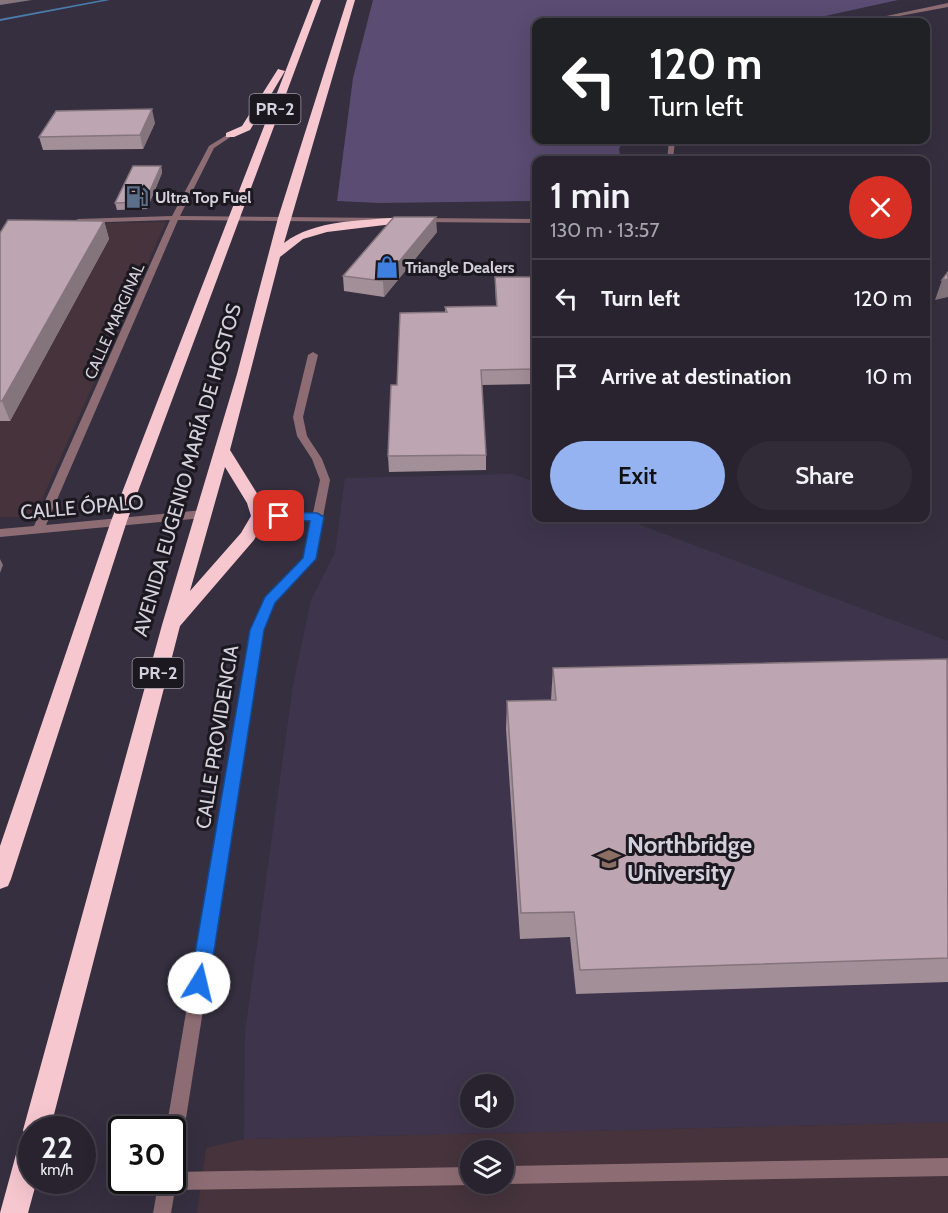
<!DOCTYPE html>
<html lang="en">
<head>
<meta charset="utf-8">
<style>
	:root { --surface:#28232f; --page:#302b37; --text:#f1f3f6; --muted:#a5a4aa; --line:#44404b; --accent:#95b2f1 }
	body { margin:0; font-family:Cabin,sans-serif; background:var(--page); color:var(--text); height:100vh; display:flex; flex-direction:column; font-size:22px; white-space:nowrap }
	* { box-sizing:border-box; margin:0 }
	p { font-size:20px; color:var(--muted) }
	.icon { flex:none; width:33px; height:33px; fill:none; stroke:currentColor; stroke-width:2; stroke-linecap:round; stroke-linejoin:round }
	.map { position:relative; flex:1; overflow:hidden }
	.side { position:absolute; left:532px; top:156px; width:398px; height:366px; display:flex; flex-direction:column; background:var(--surface); border-radius:12px; box-shadow:0 6px 24px #0002,0 0 0 2px var(--line) }
	.side>* { flex:none }
	.top-card { position:absolute; left:532px; top:18px; width:398px; height:126px; border-radius:12px; box-shadow:0 6px 24px #0002,0 0 0 2px var(--line); background:#202124; color:#fff; overflow:hidden }
	.buttons { position:absolute; left:460px; top:1074px; display:grid; gap:12px }
	.buttons a { display:grid; place-items:center; width:54px; height:54px; border-radius:50%; background:var(--surface); box-shadow:0 6px 24px #0002,0 0 0 2px var(--line); font-size:30px }
	.speed { position:absolute; left:18px; top:1116px; display:flex; gap:12px; font-size:30px; font-weight:700; text-align:center }
	.speed>* { display:grid; place-content:center; width:78px; height:78px; border-radius:50%; background:var(--surface); box-shadow:0 6px 24px #0002,0 0 0 2px var(--line); line-height:1 }
	.speed small { font-size:15px; font-weight:400 }
	.speed .limit { border:3px solid #111; border-radius:9px; background:#fff; color:#111 }
	.pin { position:absolute; display:grid; place-items:center; width:51px; height:51px; color:#fff; margin:-26px; border-radius:12px; box-shadow:0 3px 9px #0006 }
	.me { position:absolute; width:66px; margin:-33px; rotate:9deg; stroke-linejoin:round; filter:drop-shadow(0 0 4px #0008) }
	.turn { display:flex; align-items:center; gap:21px; height:126px; padding:0 18px; font-size:27px }
	.turn .icon { width:78px; height:78px; stroke-width:2.5 }
	.turn b { display:block; font-size:42px; line-height:51px }
	.round { display:grid; place-items:center; flex:none; width:63px; height:63px; border-radius:32px; background:var(--page) }
	.head { display:flex; align-items:center; justify-content:space-between; height:102px; padding:0 18px }
	h1 { font-size:36px; font-weight:600; line-height:45px }
	.button { display:flex; gap:12px; margin-top:auto; padding:12px 18px }
	.button a { flex:1; height:69px; border-radius:36px; background:var(--accent); color:#111; font-size:24px; font-weight:600; line-height:69px; text-align:center }
	.button a+a { background:var(--page); color:var(--text) }
	ul { padding:0; list-style:none }
	li { display:flex; align-items:center; gap:18px; height:78px; padding:0 18px; border-top:2px solid var(--line) }
	li div { flex:1 }
	li b { display:block; font-size:22px }
	li em { font-style:normal }
	.map>svg:first-child { display:block }
	.commercial { fill:#46333b; fill-rule:evenodd }
	.built { fill:#3e354c; fill-rule:evenodd }
	.green { fill:#5a4c72 }
	.lines { fill:none; stroke-linecap:round; stroke-linejoin:round }
	.stream { fill:#4b7bad; fill-rule:evenodd }
	.street { fill:#8d6d73; fill-rule:evenodd }
	.highway { fill:#f7c7d0; fill-rule:evenodd }
	.wall { fill:#a38f98 }
	.shaded-wall { fill:#84747c }
	.building { fill:#bda6b1; stroke:#84747c; stroke-width:1.5 }
	.route { fill:#1a73e8; stroke:#114b97; stroke-width:1.5 }
	.labels { text-anchor:middle; stroke-width:6; stroke-linejoin:round; paint-order:stroke }
	.far-poi-label { font-size:16px; font-weight:bold; fill:#d5d1dc; stroke:#1b1820; text-anchor:start }
	.far-street-label { font-size:16px; fill:#d5d1dc; stroke:#1b1820 }
	.shield { fill:#1b1820; stroke:#9d9aa4; stroke-width:1.5 }
	.shield-label { font-size:18px; font-weight:bold; fill:#d5d1dc }
	.street-label { font-size:20px; fill:#d5d1dc; stroke:#1b1820 }
	.near-poi-label { font-size:24px; font-weight:bold; fill:#d5d1dc; stroke:#1b1820; text-anchor:start }
</style>
</head>
<body>
<div class="map">
<svg width="948" height="1213" viewBox="0 0 948 1213">
	<rect width="100%" height="100%" fill="#352f3f"/>
	<!-- commercial -->
	<g class="commercial">
		<path d="M166,222L34,517H0V239L107,223Z"/>
		<path d="M948,1122V1213H197L206,1148L244,1139ZM471,1150H504V1184H471Z"/>
	</g>
	<!-- built -->
	<path class="built" d="M513,474L537,483V518H622L948,641V1122L244,1139L245,1032L293,685L311,600L335,553L345,478ZM471,1084H504V1118H471Z"/>
	<!-- green -->
	<path class="green" d="M373,0H898L798,22H537V140H623L619,149L621,160H537V201L379,203L337,201L353,78Z"/>
	<g class="lines">
		<!-- stream -->
		<path class="stream" d="M102,0H110L0,21V19Z"/>
		<!-- street -->
		<g class="street">
			<path d="M948,3V7L867,22H858Z"/>
			<path d="M230,133L233,135L232,136L214,148L180,216L388,218L392,220L388,222L178,220L46,525L203,510L208,514L203,518L0,537V529L34,526L170,220L78,223L74,221L78,219L172,216L209,146Z"/>
			<path d="M669,140H675L673,160H667Z"/>
			<path d="M417,218L537,219V223L420,222H417Z"/>
			<path d="M313,352L318,355L303,417L307,436L322,459L330,480L315,559L275,603L263,630L181,1150L178,1156L172,1159V1130H166L251,630L266,598L304,558L311,521L259,520L254,516L259,512L313,513L320,480L312,459L297,436L293,417L308,355Z"/>
			<path d="M948,1158V1176L504,1184H502H504V1166Z"/>
			<path d="M471,1167V1184H475L471,1185L175,1190L171,1213H153L159,1180H172V1172Z"/>
		</g>
		<!-- highway -->
		<g class="highway">
			<path d="M313,0H321L127,521L11,879L8,886L0,889V846L111,521Z"/>
			<path d="M347,0H355L284,243C315,219 363,221 401,217L407,220L401,223L327,232L303,239L280,257L230,450L263,503L267,516L254,540L180,626L50,1130H32V1180H37L28,1213H0L18,1147L25,1136L23,1130L162,625L237,374L278,218ZM225,467L247,503L251,516L241,533L190,591Z"/>
			<path d="M278,69L285,71L250,130L234,137H226V133L242,126Z"/>
		</g>
	</g>
	<!-- wall -->
	<g class="wall">
		<path d="M155,123L143,149L43,150L39,137Z"/>
		<path d="M161,166L162,173L147,209L117,210L115,203Z"/>
		<path d="M104,221L109,239L10,421H0V233Z"/>
		<path d="M437,232L384,297L344,291L343,276Z"/>
		<path d="M495,277H537V384L482,385L486,455V470L389,472L388,456L397,385L445,312V307L496,306Z"/>
		<path d="M948,660V982L576,994L570,937L520,939L506,729L507,701L551,700L553,668Z"/>
	</g>
	<!-- shaded-wall -->
	<g class="shaded-wall">
		<path d="M0,0H32L0,5Z"/>
		<path d="M152,109L155,123L143,149L140,135Z"/>
		<path d="M161,166L162,173L147,209L145,202Z"/>
		<path d="M436,217L437,232L384,297L383,281Z"/>
		<path d="M104,221L109,239L10,421L2,401Z"/>
		<path d="M948,279V297L935,300L942,280Z"/>
		<path d="M0,559L3,565L0,573Z"/>
	</g>
	<!-- building -->
	<g class="building">
		<path d="M152,109L140,135L39,137L56,111Z"/>
		<path d="M133,166H161L145,202L115,203Z"/>
		<path d="M394,217H436L383,281L343,276Z"/>
		<path d="M8,220L104,221L2,401H0V233Z"/>
		<path d="M948,272V279L942,280Z"/>
		<path d="M495,277H537V369L481,370L486,455L388,456L391,385H397L400,313L447,312L445,307L497,306Z"/>
		<path d="M947,659L948,958L580,970L574,912L521,913L507,701L556,700L553,668Z"/>
	</g>
	<!-- route -->
	<path class="route" d="M279,512L317,513L324,517L316,559L275,603L264,630L209,983L206,989L199,992L193,989L190,983L250,630L265,597L303,558L310,521L274,519L272,516L274,513Z"/>
	<!-- icons -->
	<defs>
		<g id="fuel-bare" transform="scale(1.8)"><path d="M-5.5-6h7V0h2V4h1.3V-2.5L3-4.5l.8-.8L6-3V5H2.5V1h-1V6h-7ZM-4.2-4.7v3.2H.2V-4.7Z" fill="#5c6f8a" stroke="#1b1820" stroke-width="2.5" paint-order="stroke"/></g>
		<g id="shop-bare" transform="scale(1.8)"><path d="M-5-2.5h2.3a2.7 3.5 0 0 1 5.4 0H5L5.5 6h-11ZM-1.5-2.5h3a1.5 2.3 0 0 0-3 0Z" fill="#3f7fe0" stroke="#1b1820" stroke-width="2.5" paint-order="stroke"/></g>
		<g id="university-bare" transform="scale(1.8)"><path d="M0-5L7-2L0 1L-7-2ZM-4 1L0 2.5L4 1V4Q0 6-4 4Z" fill="#8d6e63" stroke="#1b1820" stroke-width="2.5" paint-order="stroke"/></g>
	</defs>
	<g fill-rule="evenodd">
		<use href="#fuel-bare" x="137" y="197"/>
		<use href="#shop-bare" x="387" y="267"/>
		<use href="#university-bare" x="609" y="859"/>
	</g>
	<g class="labels">
		<!-- far-poi labels -->
		<g class="far-poi-label">
			<text x="155" y="203">Ultra Top Fuel</text>
			<text x="405" y="273">Triangle Dealers</text>
		</g>
		<!-- far-street labels -->
		<g class="far-street-label">
			<text transform="translate(114 321) rotate(-66)" y="6">CALLE MARGINAL</text>
		</g>
		<!-- shield labels -->
		<g class="shield">
			<rect x="249.5" y="94" width="51" height="30" rx="4.5"/>
			<rect x="132.5" y="658" width="51" height="30" rx="4.5"/>
		</g>
		<g class="shield-label">
			<text x="275" y="115">PR-2</text>
			<text x="158" y="679">PR-2</text>
		</g>
		<!-- street labels -->
		<g class="street-label">
			<text transform="translate(187 470) rotate(-74)" y="7">AVENIDA EUGENIO MARÍA DE HOSTOS</text>
			<text transform="translate(82 507) rotate(-5)" y="7">CALLE ÓPALO</text>
			<text transform="translate(217 737) rotate(-81)" y="7">CALLE PROVIDENCIA</text>
		</g>
		<!-- near-poi labels -->
		<g class="near-poi-label">
			<text x="627" y="853">Northbridge<tspan x="627" dy="28">University</tspan></text>
		</g>
	</g>
</svg>
<div class="buttons">
<a><svg class="icon" aria-label="sound" viewBox="0 0 24 24"><path d="M4 9h4l5-4v14l-5-4H4zM17 9q2 3 0 6"/></svg></a>
<a><svg class="icon" aria-label="layers" viewBox="0 0 24 24"><path d="M12 4l9 5-9 5-9-5zM3 14l9 5 9-5"/></svg></a>
</div>
<div class="speed"><div>22<small>km/h</small></div><div class="limit">30</div></div>
<div class="pin" style="left:279px;top:516px;background:#d93025"><svg class="icon" aria-label="arrive" viewBox="0 0 24 24"><path d="M6 21V4h12l-3 4 3 4H6"/></svg></div>
<svg class="me" style="left:199px;top:983px" viewBox="-20 -20 40 40"><circle r="19" fill="#fff"/><path d="M0-13L10 11 0 6-10 11z" fill="#1a73e8"/></svg>
<div class="top-card">
<div class="turn"><svg class="icon" aria-label="left" viewBox="0 0 24 24"><path d="M17 20v-9H6M10 6l-5 5 5 5"/></svg><div><b>120 m</b>Turn left</div></div>
</div>
<section class="side">
<div class="head"><div><h1>1 min</h1><p>130 m · 13:57</p></div><a class="round" style="background:#d93025;color:#fff"><svg class="icon" aria-label="close" viewBox="0 0 24 24"><path d="M6 6l12 12M18 6L6 18"/></svg></a></div>
<ul>
<li><svg class="icon" aria-label="left" viewBox="0 0 24 24"><path d="M17 20v-9H6M10 6l-5 5 5 5"/></svg><div><b>Turn left</b></div><em>120 m</em></li>
<li><svg class="icon" aria-label="arrive" viewBox="0 0 24 24"><path d="M6 21V4h12l-3 4 3 4H6"/></svg><div><b>Arrive at destination</b></div><em>10 m</em></li>
</ul>
<div class="button"><a>Exit</a><a>Share</a></div>
</section>
</div>
</body>
</html>
